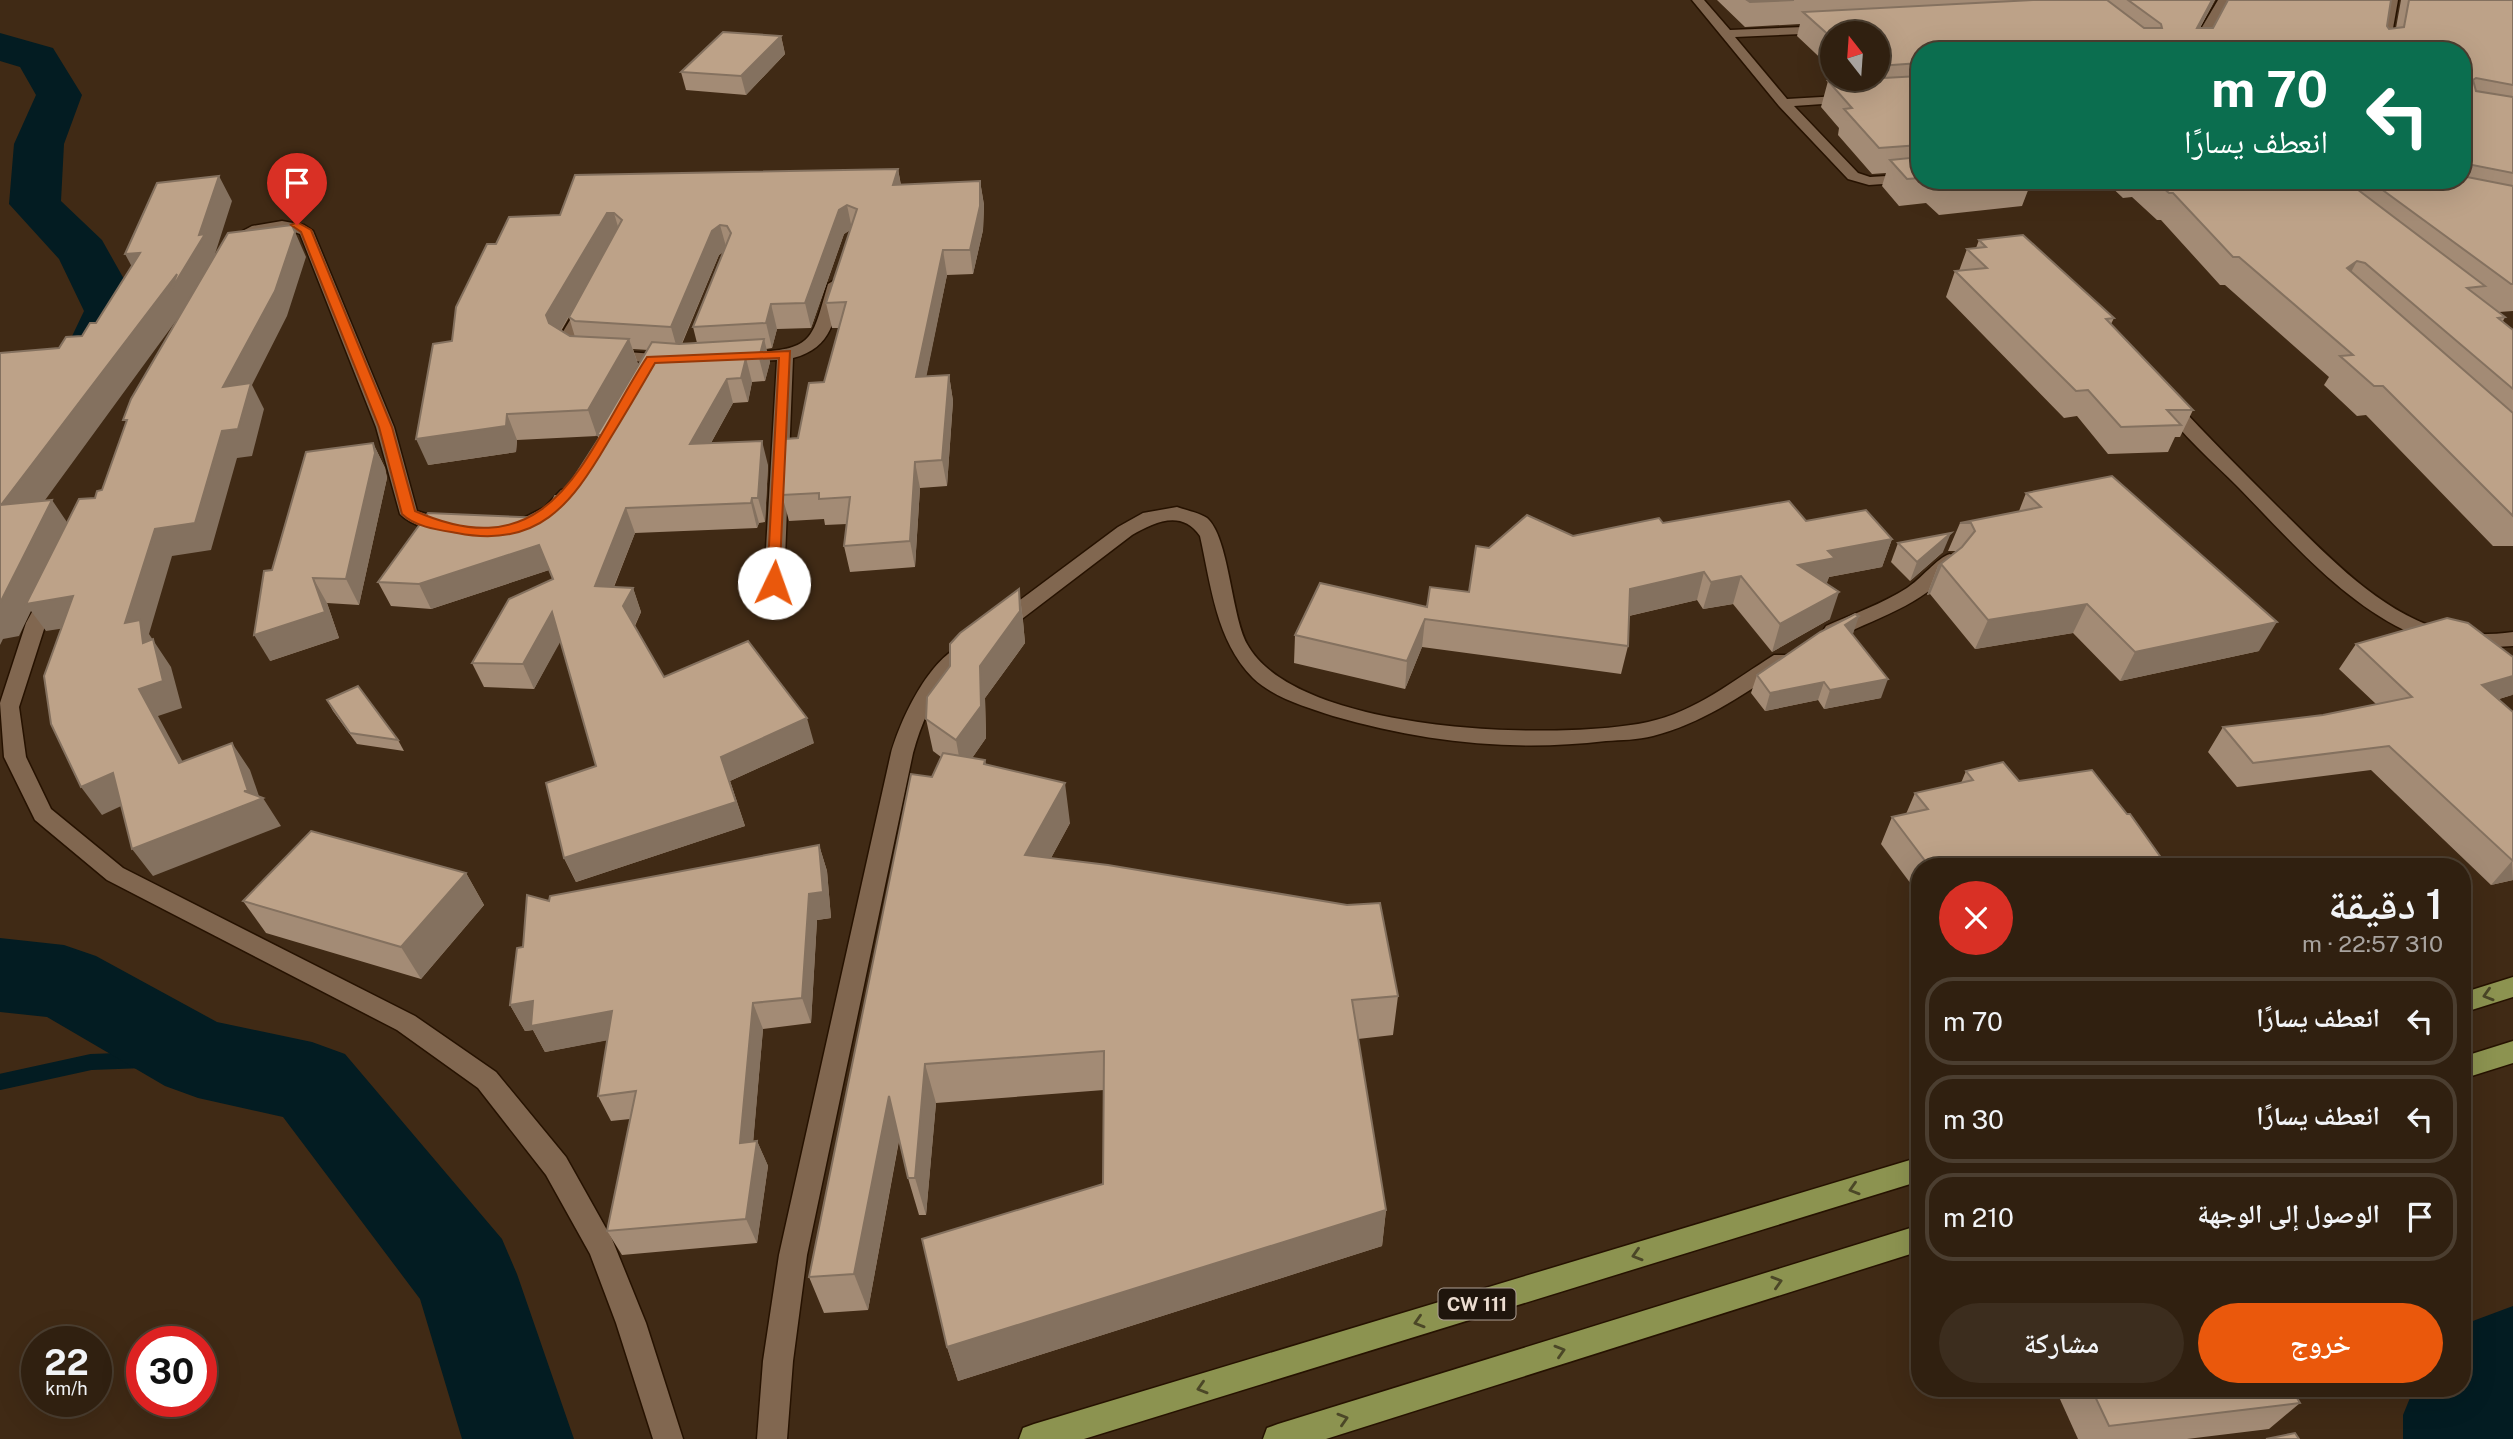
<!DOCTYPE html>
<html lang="ar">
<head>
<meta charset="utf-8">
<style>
	:root { --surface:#302010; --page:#3c2d1e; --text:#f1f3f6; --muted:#a8a39f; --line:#4b3e30; --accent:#ea580c }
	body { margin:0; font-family:"Public Sans","Noto Naskh Arabic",sans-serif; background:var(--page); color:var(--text); direction:rtl; height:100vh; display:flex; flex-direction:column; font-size:26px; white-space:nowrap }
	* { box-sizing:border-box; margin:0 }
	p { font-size:23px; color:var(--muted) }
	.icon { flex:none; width:38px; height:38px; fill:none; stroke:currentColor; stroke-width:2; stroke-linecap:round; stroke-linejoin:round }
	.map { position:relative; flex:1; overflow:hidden; direction:ltr }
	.details { position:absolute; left:1911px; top:858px; width:560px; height:539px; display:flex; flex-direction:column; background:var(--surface); border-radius:28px; box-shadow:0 7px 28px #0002,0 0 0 2px var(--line); direction:rtl }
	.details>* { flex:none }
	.guide { position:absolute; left:1911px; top:42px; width:560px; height:147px; border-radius:28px; box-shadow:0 7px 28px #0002,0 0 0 2px var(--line); direction:rtl; background:#0b6e4f; color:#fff; overflow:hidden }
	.needle { width:46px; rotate:343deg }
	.buttons { position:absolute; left:1820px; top:21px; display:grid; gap:14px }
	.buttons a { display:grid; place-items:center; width:70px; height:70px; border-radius:50%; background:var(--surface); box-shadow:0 7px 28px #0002,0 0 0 2px var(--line); font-size:35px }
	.speed { position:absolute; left:21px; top:1326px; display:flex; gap:14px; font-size:35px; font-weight:700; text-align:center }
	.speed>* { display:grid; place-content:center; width:91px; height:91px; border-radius:50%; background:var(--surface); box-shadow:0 7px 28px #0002,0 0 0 2px var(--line); line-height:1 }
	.speed small { font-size:18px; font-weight:400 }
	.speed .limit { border:10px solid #d22; background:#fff; color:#111 }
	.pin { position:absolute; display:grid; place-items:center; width:60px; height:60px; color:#fff; margin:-72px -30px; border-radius:50% 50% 50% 0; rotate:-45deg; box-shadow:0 0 7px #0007 }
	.pin .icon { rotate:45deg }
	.me { position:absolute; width:77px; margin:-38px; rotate:3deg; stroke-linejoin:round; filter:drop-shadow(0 0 5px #0008) }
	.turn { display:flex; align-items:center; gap:24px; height:147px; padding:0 28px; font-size:32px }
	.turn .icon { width:91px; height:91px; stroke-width:2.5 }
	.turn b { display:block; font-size:49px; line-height:60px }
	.round { display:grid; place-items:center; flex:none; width:74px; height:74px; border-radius:37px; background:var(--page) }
	.headline { display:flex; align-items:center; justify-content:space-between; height:119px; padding:0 28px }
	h1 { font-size:42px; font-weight:600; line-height:52px }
	.cta { display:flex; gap:14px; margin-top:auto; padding:14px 28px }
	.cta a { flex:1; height:80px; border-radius:42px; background:var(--accent); color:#fff; font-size:28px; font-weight:600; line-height:80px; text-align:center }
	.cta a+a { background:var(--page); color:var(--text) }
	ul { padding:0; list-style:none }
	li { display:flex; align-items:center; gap:21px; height:88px; margin:0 14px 10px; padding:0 14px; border:4px solid var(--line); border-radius:28px }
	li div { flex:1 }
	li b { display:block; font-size:26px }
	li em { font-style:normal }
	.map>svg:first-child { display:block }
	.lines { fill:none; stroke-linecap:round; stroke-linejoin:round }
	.stream { stroke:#031c22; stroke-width:16 }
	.river { fill:#031c22; fill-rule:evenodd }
	.minor-casing { stroke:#261200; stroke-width:3 }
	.highway-casing { stroke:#261200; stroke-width:3 }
	.minor { fill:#816750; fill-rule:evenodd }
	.highway { fill:#8c9350; fill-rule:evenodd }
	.wall { fill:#a38b75; fill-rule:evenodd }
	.shaded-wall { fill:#84715f }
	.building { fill:#bda288; stroke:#84715f; stroke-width:2 }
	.oneway { stroke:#4b4727 }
	.route { fill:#ea580c; stroke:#983908; stroke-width:2 }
	.labels { text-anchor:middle; stroke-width:7; stroke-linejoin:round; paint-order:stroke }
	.shield { fill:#1f150c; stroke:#aea095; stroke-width:2 }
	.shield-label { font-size:19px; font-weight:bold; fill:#ebdcd0 }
</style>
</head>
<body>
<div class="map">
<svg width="2513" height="1439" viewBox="0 0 2513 1439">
	<rect width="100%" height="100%" fill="#402a15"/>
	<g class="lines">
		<!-- stream -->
		<path class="stream" d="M0,1082L91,1062L198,1058"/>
		<!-- river -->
		<g class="river">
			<path d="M0,33L53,48L82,95L64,144L61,201L102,240L142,311L119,362L110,375L61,419L22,444L0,450V404L17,393L64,353L84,311L59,259L9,204L14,144L36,95L20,67L0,61Z"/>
			<path d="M0,938L64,945L96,956L217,1022L312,1042L345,1054L502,1239L517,1274L574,1439H462L420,1299L283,1117L198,1098L165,1086L47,1017L0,1012Z"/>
			<path d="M2513,1306V1439H2403V1415L2414,1388H2462V1325Z"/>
		</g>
		<!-- minor casing -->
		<g class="minor-casing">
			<g id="minor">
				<path d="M1692,0H1704L1730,30L1829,26V32L1825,33L1735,37L1787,99L1856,95V101L1851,102L1794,106L1858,173L1870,177L1920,174V180L1925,181L1869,185L1848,179L1779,106Z"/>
				<path d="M2218,0H2230L2200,51H2188Z"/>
				<path d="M2386,0H2398L2389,51H2377Z"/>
				<path d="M282,221L304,225L313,231L394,427L417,511L457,524L459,528L457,532C442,536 410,525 400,514L376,427L300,234C280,225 262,234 242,239L235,235L252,226Z"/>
				<path d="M836,279L844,284C834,318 833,348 793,358L784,583L781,587H767L764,583L777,360L741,362L733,357C739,351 745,352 753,352C815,350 812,338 828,284Z"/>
				<path d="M587,298L595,303L574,340L575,344L583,349L670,355L678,360L676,363L579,359L561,349L558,340L582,300Z"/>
				<path d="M2167,398L2173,399C2207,436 2242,471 2278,507C2325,553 2375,608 2439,629C2462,636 2489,635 2513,632V646C2476,649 2438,647 2404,630C2339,598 2289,539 2239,488C2212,461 2181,434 2159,403Z"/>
				<path d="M567,489L576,494C564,510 527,540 506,535L504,531L506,527L545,507L561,490Z"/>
				<path d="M1177,507C1185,510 1200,513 1207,518C1229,537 1231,614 1247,644C1296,734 1559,741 1648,722C1695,712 1734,680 1774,655H1788L1791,660L1788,665C1745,693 1704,723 1653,736C1638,740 1621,740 1606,741C1513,752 1422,742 1333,716C1306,707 1274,698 1253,678C1216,641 1211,585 1200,536C1182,509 1154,522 1132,535L1006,631H992L989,626L992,621L1118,527L1143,513Z"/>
				<path d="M1950,554L1959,560C1932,601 1882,616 1840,636H1826L1823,631L1826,626C1853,614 1882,604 1907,588C1920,580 1938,557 1950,554Z"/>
				<path d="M51,588L58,590L61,594L46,623L19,707L26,757L51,809L123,868L415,1016L496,1072L566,1157L612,1239L646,1323L683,1439H653L616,1323L590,1254L546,1175L478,1088L397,1030L107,880L35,820L4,757L0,703L26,623L44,590Z"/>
				<path d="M971,641L978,643L981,648C974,659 962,666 953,675C932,697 921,724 913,753L807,1255L793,1361L787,1439H757L763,1361L779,1255L891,753C902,716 931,653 971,641Z"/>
			</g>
		</g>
		<!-- highway casing -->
		<g class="highway-casing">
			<g id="highway">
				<path d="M2513,977V997L2462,1013V993Z"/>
				<path d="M2513,1041V1063L2462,1079V1057Z"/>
				<path d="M1920,1157V1181L1084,1439H1019L1023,1428L1034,1424Z"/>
				<path d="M1920,1225V1251L1326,1439H1263L1267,1428L1278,1424Z"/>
			</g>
		</g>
		<!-- minor -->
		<use href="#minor" class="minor"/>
		<!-- highway -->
		<use href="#highway" class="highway"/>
	</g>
	<!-- wall -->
	<g class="wall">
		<path d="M1717,0H2215L2200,28L2387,26L2389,29L2396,28L2401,0H2513V311L2499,312L2505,317L2503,321L2513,330V546H2493L2366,415L2357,416L2324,385L2329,377L2225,285H2220L2161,220H2157L2132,197L2123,198L2104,180H2462V51H1920V180H2032L2022,206L1939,215L1926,203L1899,206L1882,186L1886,173L1872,174L1838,135L1839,128L1821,107L1828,81L1845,80L1843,79H1878V33H1832V69L1797,36L1800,24L1745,27Z"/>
		<path d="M781,36L785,54L746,95L686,90L681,72Z"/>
		<path d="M898,169L901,185L980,181L984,205L983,230L973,274L947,275L926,376L949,375L953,401L947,486L920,488L915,567L850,572L844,546L847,524L825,525L824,519L789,521L782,495L798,438L824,382L839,328H832L826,303L850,230L844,234L811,328L777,329L772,348L766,349L770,362L765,381L752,382L748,402L733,403L711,443L768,465L765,522L759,523L757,528L635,533L614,587L633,588L641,612L635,626L664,677L814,743L730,781L745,826L576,882L564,858L596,766L560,641L534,689L484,687L472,663L553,579L549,570L431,609L391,606L378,582L545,518L562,496L599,439L597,435L648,350L633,349L638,364L597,436L517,440L516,452L428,465L452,341L496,244L560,215ZM723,252L693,327L697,343L682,344L719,255ZM569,317L575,337L570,336L561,331Z"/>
		<path d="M1979,240L2114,318L2111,324L2193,410L2180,437H2175L2168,452L2108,454L2077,416L2064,418L1946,297L1955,271H1959L1967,249L1976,248Z"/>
		<path d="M373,443L385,468L387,478L359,605L327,603L339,638L270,661Z"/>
		<path d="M2026,493L2259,651L2120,681L2073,633L1975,649L1930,594L1927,595L1938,566L1956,551H1948L1960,523L2019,511Z"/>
		<path d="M1806,521L1892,539L1882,567L1829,577L1826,583L1830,619L1772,652L1733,604L1703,609L1697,600L1629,616L1628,646L1621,674L1422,647L1405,689L1294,663L1295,635L1427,607L1469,592L1489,548L1663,523Z"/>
		<path d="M1898,543L1943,552L1910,581L1891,562Z"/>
		<path d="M1019,589L1023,621L1025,643L985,698L986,738L972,758L985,760L986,765L1070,823L1051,858L1398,996L1393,1035L1358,1039L1386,1210L1382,1246L958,1381L947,1347L1103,1184L1104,1090L936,1103L926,1215H919L908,1178L899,1141L868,1310L824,1313L809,1277L932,777L941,757L933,751L926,719Z"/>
		<path d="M1853,635L1881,698L1824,709L1818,700L1765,711L1751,693L1757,675Z"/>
		<path d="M2356,644L2513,657V694L2512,695L2499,699L2513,712V880L2491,885L2371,770L2237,787L2208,752L2223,727L2323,715L2376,704L2339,669Z"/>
		<path d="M327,700L398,740L404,751L357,744L333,711Z"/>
		<path d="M1966,771L2019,781L2167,866H1920V896L1881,844L1892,817L1906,814L1915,793L1961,783Z"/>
		<path d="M819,845L827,871L831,918L817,920L811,1023L763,1029L753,1142L757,1141L768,1166L757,1243L622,1255L607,1231L630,1119L611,1121L598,1096L607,1040L545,1052L533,1030L525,1031L510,1005L523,947L549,901Z"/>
		<path d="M466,873L484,905L421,979L266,933L243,901Z"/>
		<path d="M2067,1388H2291L2300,1403L2269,1429L2187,1439H2078L2059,1397Z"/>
	</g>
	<!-- shaded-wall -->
	<g class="shaded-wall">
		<path d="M2212,0H2215L2187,51L2197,28Z"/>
		<path d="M781,36L785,54L746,95L741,76Z"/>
		<path d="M898,169L902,193L893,185Z"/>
		<path d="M219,176L232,201L215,254L218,260L181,314L21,533L1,505L199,235Z"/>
		<path d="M980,181L984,205L983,230L973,274L970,250Z"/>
		<path d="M847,205L852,229L844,234L811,328L805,303L839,210Z"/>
		<path d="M607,213H614L621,237H614L555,340L546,315Z"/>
		<path d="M292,225L306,257L287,316L252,385L264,409L252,456L237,458L211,550L172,556L149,634L171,667L182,708L158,716L198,790L179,763L139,689L125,623L155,529L223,387Z"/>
		<path d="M720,225L727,250L719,255L678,352L671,327L712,231Z"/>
		<path d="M943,250L947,275L921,403L916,377Z"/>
		<path d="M140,253L139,280L125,254Z"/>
		<path d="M2357,261L2342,289L2347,268Z"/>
		<path d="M771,304L777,329L772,348L766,323Z"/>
		<path d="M629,339L638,364L597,436L588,410Z"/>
		<path d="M764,339L770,362L765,381L759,358Z"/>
		<path d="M746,358L752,382L748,402L741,378Z"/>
		<path d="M949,375L953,401L947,486L942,460Z"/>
		<path d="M727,379L733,403L697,468L690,444Z"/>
		<path d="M507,414L517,440L516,452L428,465L416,439Z"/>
		<path d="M762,441L768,465L765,522L758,498Z"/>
		<path d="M373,443L385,468L387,478L359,605L346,579Z"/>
		<path d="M915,462L920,488L915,567L910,541Z"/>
		<path d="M752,498L759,523L757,528L751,503Z"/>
		<path d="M52,500L71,528L73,596L92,624L46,631L31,611L19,636L3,639L0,645V603Z"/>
		<path d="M626,508L635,533L604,611L595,586Z"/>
		<path d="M1951,533L1943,552L1910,581L1917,562Z"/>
		<path d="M1892,539L1882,567L1829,577L1826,586L1798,565L1828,551Z"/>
		<path d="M539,545L549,570L431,609L419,584Z"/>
		<path d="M1942,565L1930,594L1927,595L1938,566Z"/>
		<path d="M1704,572L1697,600L1624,617L1630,589Z"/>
		<path d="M1741,576L1733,604L1703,609L1711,582Z"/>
		<path d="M313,578L327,603L339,638L270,661L254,635Z"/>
		<path d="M633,588L641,612L632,631L623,606Z"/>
		<path d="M1019,589L1023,621L1025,643L985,698L986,738L962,773L956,740L980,666Z"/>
		<path d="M1839,592L1830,619L1772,652L1780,624Z"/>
		<path d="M2087,604L2073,633L1975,649L1988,620Z"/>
		<path d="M552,612L563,637L534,689L523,664Z"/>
		<path d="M1859,616L1853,634L1845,625Z"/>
		<path d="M1425,619L1422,647L1405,689L1407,661Z"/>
		<path d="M2277,622L2259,651L2120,681L2135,652Z"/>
		<path d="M2513,676V694L2512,695L2463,710L2482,685Z"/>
		<path d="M1888,679L1881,698L1824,709L1830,690Z"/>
		<path d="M1824,682L1818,700L1765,711L1770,693Z"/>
		<path d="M807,718L814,743L730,781L745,826L576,882L564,858L721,757Z"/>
		<path d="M232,743L250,770L260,799L263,798L281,826L153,876L132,849L255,801L248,791Z"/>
		<path d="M113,773L134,800L102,815L81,787Z"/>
		<path d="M1065,783L1070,823L1031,895L1025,855Z"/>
		<path d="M819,845L827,871L831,918L817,920L811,1023L802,998L809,894Z"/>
		<path d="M2512,861L2513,880L2491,885Z"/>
		<path d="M466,873L484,905L421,979L401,947Z"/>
		<path d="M533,1001L612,1011L625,1037L545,1052L533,1030L525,1031L510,1005Z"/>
		<path d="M753,1003L763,1029L751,1167L740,1143Z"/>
		<path d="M925,1064L936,1103L926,1215L915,1178Z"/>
		<path d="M889,1096L900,1134L868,1310L854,1274Z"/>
		<path d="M757,1141L768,1166L757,1243L746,1219Z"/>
		<path d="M1386,1210L1382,1246L958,1381L947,1347Z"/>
	</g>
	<!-- building -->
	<g class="building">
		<path d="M1747,0H1794L1750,2Z"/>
		<path d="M2033,0H2107L2144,28H2162L2161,24L2128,0H2212L2197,28H2213L2228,0H2391L2387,26L2389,29L2404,27L2409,0H2513V85L2476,78L2473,80L2476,91L2513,97V173L2462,163V51H1920V63L1878,66V33H1832V38L1803,12Z"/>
		<path d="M723,32L781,36L741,76L681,72Z"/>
		<path d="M1920,76V145L1879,148L1844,109L1852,108L1828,81Z"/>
		<path d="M1920,157V178L1907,179L1890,160Z"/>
		<path d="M898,169L893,185L980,181V206L970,250H943L916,377L949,375L942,460L915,462L910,541L844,546L850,497L819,499V493L782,495L785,439L798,438L809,383L824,382L846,302L826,303L857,209L847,205L839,210L805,303L771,304L766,323L693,327L731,233L727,226L720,225L712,231L671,327L575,321L569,317L622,220L614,213H607L546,315L549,323L570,336L629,339L588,410L507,414L506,426L416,439L433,344L452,341L456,307L487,244H496L509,217L560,215L575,175Z"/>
		<path d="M219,176L199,235L205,234L169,293L177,274L1,505L52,500L0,603V353L59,348L66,337L82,336L90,323H96L140,253L125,254L157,183Z"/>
		<path d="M2462,176L2513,186V284H2511L2369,180H2462Z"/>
		<path d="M1939,180H2021L1948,188Z"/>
		<path d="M2154,180H2345L2485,286L2467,288L2505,317L2498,318L2513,330V389L2365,263L2357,261L2347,268L2513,413V516L2383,386H2374L2340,356L2353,355L2239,257H2233L2173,193H2169Z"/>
		<path d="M292,225L295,232L275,291L223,387L251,383L238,429L222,431L195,523L155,529L125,623L140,620L143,643L153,639L163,681L139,689L179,763L232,743L248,791H244L263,798L132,849L113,773L81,787L51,724L44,676L73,596L26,604L79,499L95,498L97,491L102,490L127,420H123L131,399L228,233Z"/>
		<path d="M2023,235L2114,318L2106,319L2193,410H2167L2181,425L2121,427L2088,390L2076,391L1955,271L1987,268L1967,249L1986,247L1979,240Z"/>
		<path d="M764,339L759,358H746L741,378L727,379L690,444L762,441L758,498H752L751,503L626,508L595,586L633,588L623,606L664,677L748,641L807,718L721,757L736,802L564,858L546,783L596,766L552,612L523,664L472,663L509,599L553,579L539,545L419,584L378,582L428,513L545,518L555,496H562L601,435H597L652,342L679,344Z"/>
		<path d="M373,443L375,453L346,579L313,578L325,612L254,635L264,571L272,570L306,452Z"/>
		<path d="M2112,476L2277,622L2135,652L2087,604L1988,620L1942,565L1938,566L1962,547L1975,531L1971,523H1960L2041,507L2026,493Z"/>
		<path d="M1789,501L1806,521L1866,510L1892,539L1828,551L1835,558L1798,565L1839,592L1780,624L1741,576L1711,582L1704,572L1630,589L1628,646L1425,619L1407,661L1295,635L1320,583L1427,607L1430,587L1469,592L1476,546L1489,548L1527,515L1573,536L1659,518L1663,523Z"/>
		<path d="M1951,533L1917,562L1898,543Z"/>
		<path d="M1019,589L1020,611L980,666L981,706L956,740L926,719L927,697L950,666V644L960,633Z"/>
		<path d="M1855,614L1859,616L1845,625L1888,679L1830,690L1824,682L1770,693L1757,675L1820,632Z"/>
		<path d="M2447,618L2468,623L2513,657V676L2482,685L2513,712V861L2389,746L2253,763L2223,727L2323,715L2412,697L2356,644Z"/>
		<path d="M358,686L398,740L350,733L327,700Z"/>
		<path d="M943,753L985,760L984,764L1065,783L1025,855L1108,865L1347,905L1380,903L1398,996L1352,1000L1386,1210L947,1347L922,1239L1103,1184L1104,1051L925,1064L915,1178H908L889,1096L854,1274L809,1277L911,774L932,777Z"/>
		<path d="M2003,762L2019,781L2092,770L2127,814H2130L2167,866H1929L1892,817L1928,809L1915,793L1973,780L1966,771Z"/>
		<path d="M311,831L466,873L401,947L243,901Z"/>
		<path d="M819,845L823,892L809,894L802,998L753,1003L740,1143L757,1141L746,1219L607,1231L636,1091L598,1096L612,1011L531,1026L533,1001L510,1005L517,948L523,947L527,895L549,901L550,896Z"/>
		<path d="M2091,1388H2291L2300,1403L2109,1426Z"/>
		<path d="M2295,1433L2299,1439H2266Z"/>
	</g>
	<!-- one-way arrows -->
	<defs><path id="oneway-chevron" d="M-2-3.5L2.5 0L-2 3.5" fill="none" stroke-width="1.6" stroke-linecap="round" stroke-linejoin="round" transform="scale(1.75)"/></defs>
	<g class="oneway">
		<use href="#oneway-chevron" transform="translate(2488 995) rotate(163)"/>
		<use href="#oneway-chevron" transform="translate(1854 1189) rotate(163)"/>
		<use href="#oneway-chevron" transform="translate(1637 1255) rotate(163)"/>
		<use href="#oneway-chevron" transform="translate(1777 1282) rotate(-17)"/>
		<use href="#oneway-chevron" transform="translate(1419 1322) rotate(163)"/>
		<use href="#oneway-chevron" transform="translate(1560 1351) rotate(-17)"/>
		<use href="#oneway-chevron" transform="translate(1202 1388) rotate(163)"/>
		<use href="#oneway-chevron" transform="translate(1343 1419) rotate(-17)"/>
	</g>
	<!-- route -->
	<path class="route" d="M297,222L311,230L392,427L415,511C556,573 585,451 647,357L790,351L779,586H769L767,583L779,358L655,363C640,389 624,416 608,442C571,505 538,549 457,533C439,530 415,527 402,514L379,427L301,232L291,225Z"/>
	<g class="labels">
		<!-- shield labels -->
		<rect class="shield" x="1438.5" y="1288.5" width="77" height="31" rx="5"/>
		<g class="shield-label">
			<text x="1477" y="1311">CW 111</text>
		</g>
	</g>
</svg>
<div class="buttons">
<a><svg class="needle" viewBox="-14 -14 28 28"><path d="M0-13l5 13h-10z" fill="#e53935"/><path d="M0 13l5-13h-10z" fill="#a8a39f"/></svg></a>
</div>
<div class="speed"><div>22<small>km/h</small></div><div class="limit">30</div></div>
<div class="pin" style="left:297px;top:225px;background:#d93025"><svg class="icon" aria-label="arrive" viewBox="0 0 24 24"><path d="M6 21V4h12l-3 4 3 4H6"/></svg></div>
<svg class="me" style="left:774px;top:583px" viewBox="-20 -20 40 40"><circle r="19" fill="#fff"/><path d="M0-13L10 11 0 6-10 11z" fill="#ea580c"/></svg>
<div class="guide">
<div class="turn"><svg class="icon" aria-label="left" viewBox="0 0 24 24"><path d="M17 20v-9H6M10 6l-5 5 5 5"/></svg><div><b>70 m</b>انعطف يسارًا</div></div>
</div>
<section class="details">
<div class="headline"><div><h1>1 دقيقة</h1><p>310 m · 22:57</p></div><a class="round" style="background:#d93025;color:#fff"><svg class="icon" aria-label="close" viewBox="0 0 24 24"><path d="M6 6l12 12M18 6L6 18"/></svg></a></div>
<ul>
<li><svg class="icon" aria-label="left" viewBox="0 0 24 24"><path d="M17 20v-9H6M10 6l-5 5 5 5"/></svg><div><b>انعطف يسارًا</b></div><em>70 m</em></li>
<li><svg class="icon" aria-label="left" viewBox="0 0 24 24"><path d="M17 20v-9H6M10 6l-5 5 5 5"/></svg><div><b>انعطف يسارًا</b></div><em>30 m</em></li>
<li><svg class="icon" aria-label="arrive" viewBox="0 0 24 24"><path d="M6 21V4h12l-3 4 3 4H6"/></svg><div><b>الوصول إلى الوجهة</b></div><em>210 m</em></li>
</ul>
<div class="cta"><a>خروج</a><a>مشاركة</a></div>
</section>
</div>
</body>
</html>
